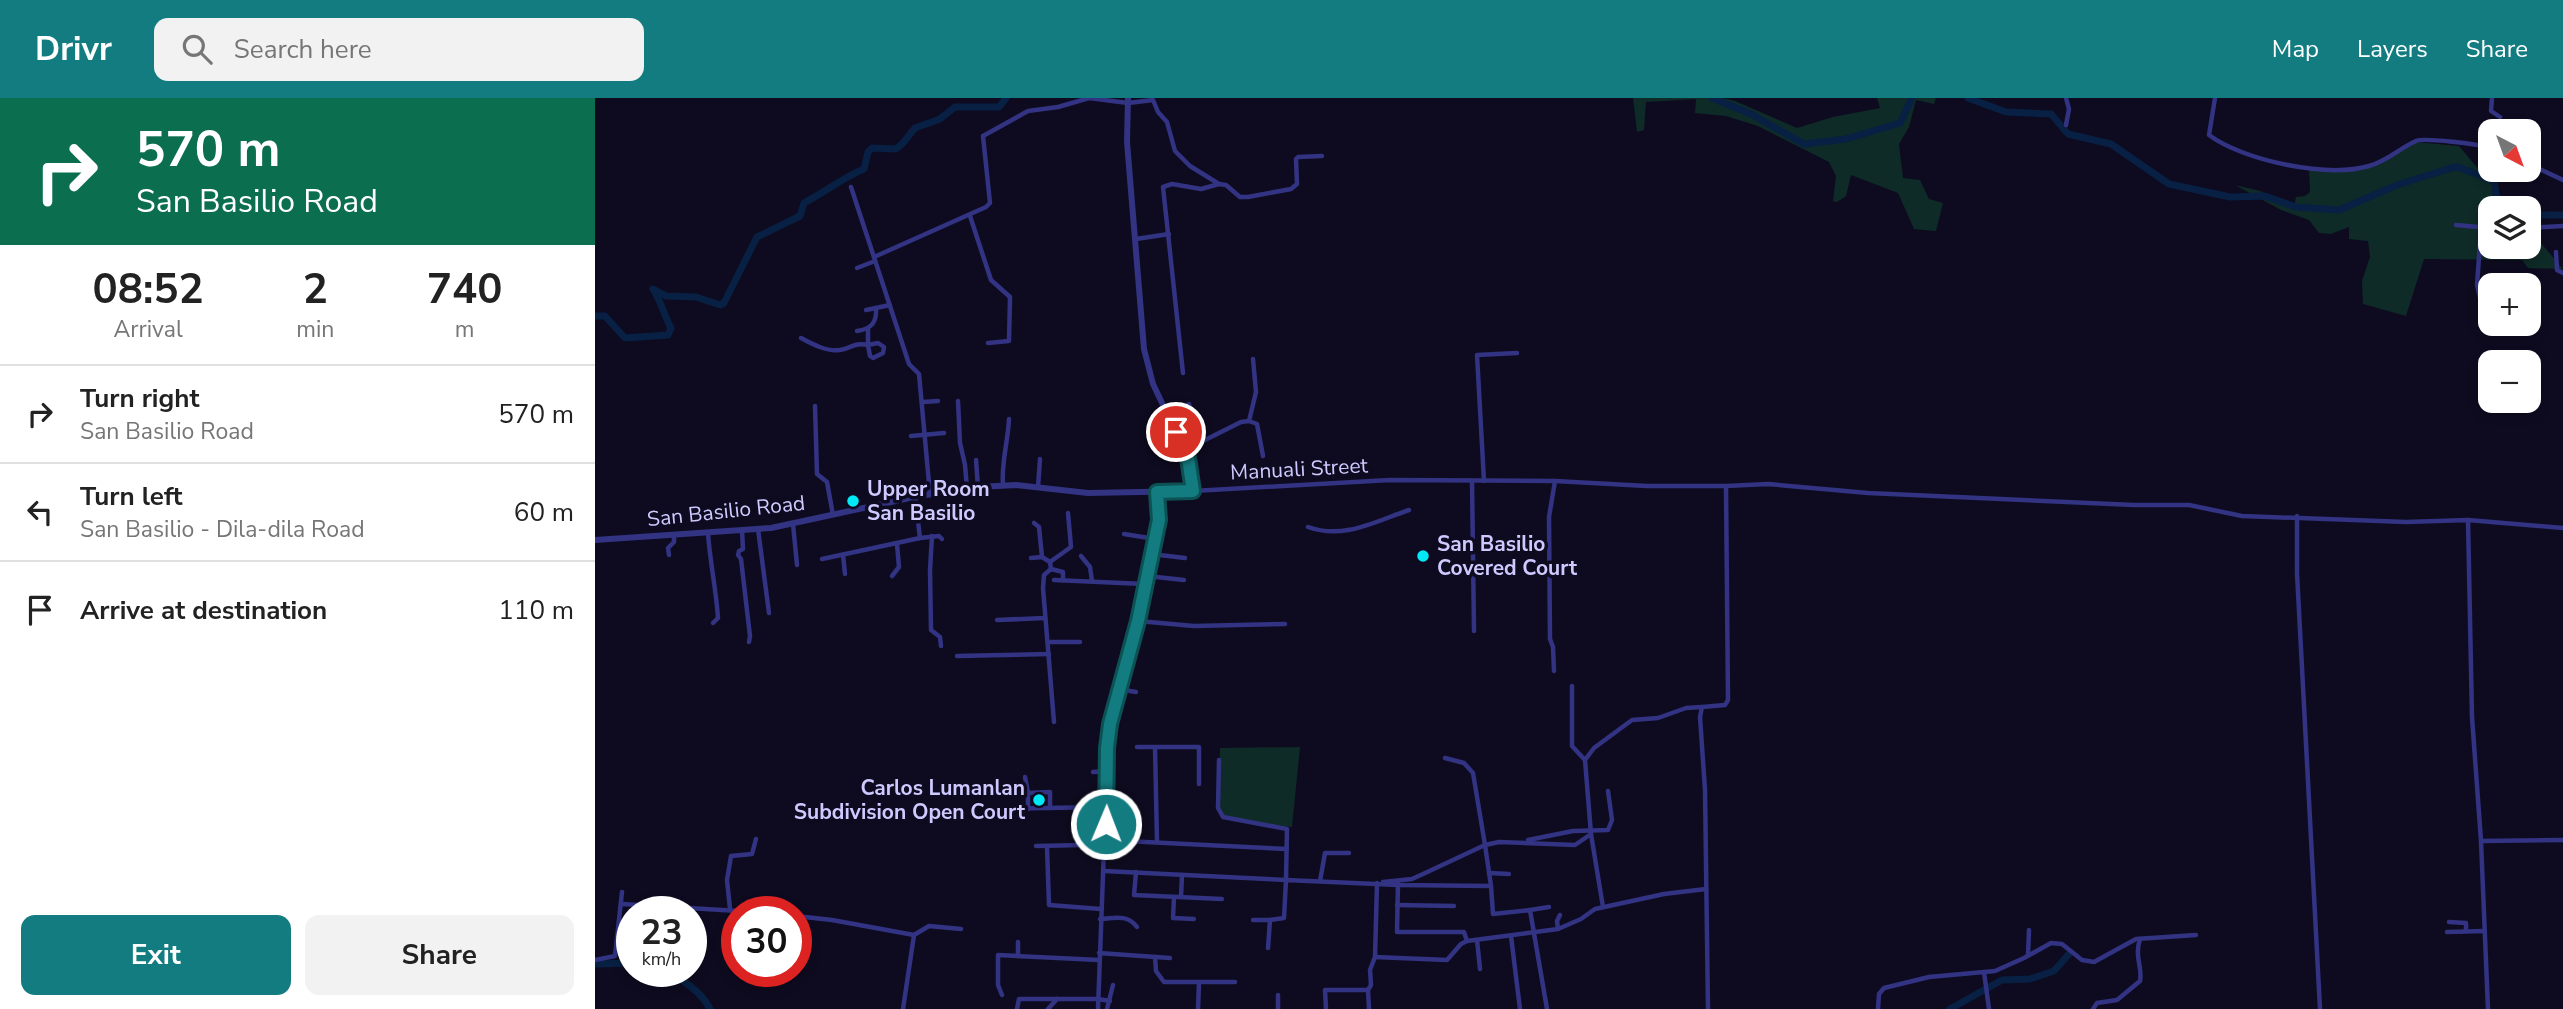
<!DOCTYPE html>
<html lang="en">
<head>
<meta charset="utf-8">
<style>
	:root { --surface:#fff; --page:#f2f2f2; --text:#222; --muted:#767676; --line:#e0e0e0; --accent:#137c81 }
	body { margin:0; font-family:"Nunito Sans",sans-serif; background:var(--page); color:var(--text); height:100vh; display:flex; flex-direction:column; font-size:26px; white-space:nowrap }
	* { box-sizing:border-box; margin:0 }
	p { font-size:23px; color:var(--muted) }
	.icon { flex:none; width:38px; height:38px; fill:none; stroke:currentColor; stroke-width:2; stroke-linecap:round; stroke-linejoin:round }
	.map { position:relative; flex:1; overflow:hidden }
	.side { display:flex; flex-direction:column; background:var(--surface); width:595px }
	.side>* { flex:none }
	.top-card { background:#0b6e4f; color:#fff; overflow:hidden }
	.needle { width:46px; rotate:139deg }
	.buttons { position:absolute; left:1883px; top:21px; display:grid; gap:14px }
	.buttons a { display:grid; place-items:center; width:63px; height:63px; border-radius:14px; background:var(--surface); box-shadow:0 4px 10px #0003; font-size:35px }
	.speed { position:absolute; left:21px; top:798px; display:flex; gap:14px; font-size:35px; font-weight:700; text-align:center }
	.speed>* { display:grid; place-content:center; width:91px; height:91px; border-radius:50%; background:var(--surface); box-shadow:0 4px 10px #0003; line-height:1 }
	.speed small { font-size:18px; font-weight:400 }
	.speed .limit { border:10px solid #d22; background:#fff; color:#111 }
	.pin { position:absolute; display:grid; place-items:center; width:60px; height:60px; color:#fff; margin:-30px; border:4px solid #fff; border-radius:50%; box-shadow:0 2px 7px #0007 }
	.me { position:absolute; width:77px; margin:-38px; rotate:1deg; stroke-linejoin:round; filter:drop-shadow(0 0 5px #0008) }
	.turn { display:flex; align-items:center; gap:24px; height:147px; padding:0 21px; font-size:32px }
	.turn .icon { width:91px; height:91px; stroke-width:2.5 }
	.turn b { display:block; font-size:49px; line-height:60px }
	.eta { display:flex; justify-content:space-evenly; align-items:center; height:119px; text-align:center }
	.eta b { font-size:42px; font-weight:700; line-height:49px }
	.cta { display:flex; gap:14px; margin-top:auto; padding:14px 21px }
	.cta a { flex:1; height:80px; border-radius:14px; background:var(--accent); color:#fff; font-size:28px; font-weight:700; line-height:80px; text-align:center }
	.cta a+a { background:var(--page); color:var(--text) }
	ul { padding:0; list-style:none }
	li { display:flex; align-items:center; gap:21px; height:98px; padding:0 21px; border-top:2px solid var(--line) }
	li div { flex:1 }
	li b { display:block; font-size:26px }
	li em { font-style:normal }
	header { display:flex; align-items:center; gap:42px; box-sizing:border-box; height:98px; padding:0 35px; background:var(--accent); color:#fff }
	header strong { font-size:33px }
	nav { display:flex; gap:38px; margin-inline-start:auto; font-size:24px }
	.search { width:490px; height:63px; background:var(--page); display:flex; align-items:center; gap:18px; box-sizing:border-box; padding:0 24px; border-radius:14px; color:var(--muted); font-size:26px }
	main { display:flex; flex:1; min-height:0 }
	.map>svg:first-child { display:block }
	.green { fill:#0e2b28 }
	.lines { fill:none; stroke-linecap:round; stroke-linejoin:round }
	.river { stroke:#072043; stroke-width:7 }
	.minor { stroke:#323383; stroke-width:4.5 }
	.tertiary { stroke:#323383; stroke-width:6 }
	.route-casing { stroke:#0c5154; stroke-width:18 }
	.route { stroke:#137c81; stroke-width:12 }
	.poi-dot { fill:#00e9f5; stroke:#0e0b20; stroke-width:2.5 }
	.labels { text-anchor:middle; stroke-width:7; stroke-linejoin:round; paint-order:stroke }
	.street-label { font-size:21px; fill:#cecaff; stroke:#0e0b20 }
	.poi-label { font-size:21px; font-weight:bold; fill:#cecaff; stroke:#0e0b20; text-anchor:start }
</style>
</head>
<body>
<header>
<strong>Drivr</strong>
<div class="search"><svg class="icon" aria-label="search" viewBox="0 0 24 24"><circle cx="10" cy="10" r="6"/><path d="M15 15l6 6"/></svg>Search here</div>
<nav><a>Map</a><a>Layers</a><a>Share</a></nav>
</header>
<main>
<section class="side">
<div class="top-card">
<div class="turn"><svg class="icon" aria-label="right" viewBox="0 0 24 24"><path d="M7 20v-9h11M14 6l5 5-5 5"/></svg><div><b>570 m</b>San Basilio Road</div></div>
</div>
<div class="eta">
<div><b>08:52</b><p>Arrival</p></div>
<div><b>2</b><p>min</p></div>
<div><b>740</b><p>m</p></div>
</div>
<ul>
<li><svg class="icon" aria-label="right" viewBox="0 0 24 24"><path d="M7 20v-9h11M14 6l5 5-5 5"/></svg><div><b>Turn right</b><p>San Basilio Road</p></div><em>570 m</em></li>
<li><svg class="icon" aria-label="left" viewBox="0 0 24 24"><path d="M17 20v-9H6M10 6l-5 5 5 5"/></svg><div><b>Turn left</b><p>San Basilio - Dila-dila Road</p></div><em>60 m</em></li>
<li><svg class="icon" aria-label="arrive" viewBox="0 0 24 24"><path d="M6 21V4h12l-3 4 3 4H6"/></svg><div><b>Arrive at destination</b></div><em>110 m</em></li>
</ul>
<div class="cta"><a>Exit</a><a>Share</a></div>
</section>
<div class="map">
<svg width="1968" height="911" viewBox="0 0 1968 911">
	<rect width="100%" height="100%" fill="#0e0b20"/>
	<!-- green -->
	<g class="green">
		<path d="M1038,0H1128L1140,3L1202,30L1238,19L1285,10L1282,0H1341L1339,6L1321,2L1314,29L1304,46L1308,80L1325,82L1334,101L1348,105L1341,133L1319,131L1303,95L1256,77L1251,98L1242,104L1238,103L1241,78L1234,64L1163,28L1131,18L1100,15L1101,1L1051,4L1049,32L1042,34Z"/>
		<path d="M1820,44L1864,48L1916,110H1895V149H1934V131L1968,171L1933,170L1927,162L1829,161L1811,218L1768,206L1767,183L1775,159L1773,143L1754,141V129L1736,136L1724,135L1714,122L1686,112L1640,87L1665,93L1699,108L1701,99L1710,98L1715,94L1714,72L1773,70Z"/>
		<path d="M705,649L697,729L632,721L626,716L624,703L625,650Z"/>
	</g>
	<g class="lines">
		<!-- river -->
		<g class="river">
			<path d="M1117,0L1156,16L1209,46L1251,41L1305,25L1317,0"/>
			<path d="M1373,0L1411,14L1456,16L1473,36L1516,46L1574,86L1635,99L1670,98L1701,109L1744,112L1802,87L1856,70L1863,69L1899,83L1903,110"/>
			<path d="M1934,117H1968"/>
			<path d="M0,218H10L30,240L73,237L76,230C69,217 66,203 58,191L71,198L101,199L125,207L129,205L162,139L205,118L209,105C230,94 247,80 269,71L273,54L277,50L301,51L308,45L320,30L345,21L360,9H404L411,0"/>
			<path d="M0,866L37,865"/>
			<path d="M68,873C86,880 106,893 115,911"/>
			<path d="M1355,911L1407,882L1435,881L1459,873L1474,856"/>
		</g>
		<!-- minor -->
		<g class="minor">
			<path d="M1620,0L1614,37C1649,63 1732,80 1774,68C1792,63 1805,50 1821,43C1829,39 1885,47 1895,49"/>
			<path d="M1897,0L1896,13L1905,19"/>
			<path d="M1471,27L1474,11L1471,0"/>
			<path d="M1934,66L1968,82"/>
			<path d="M256,89L314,266L324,276L335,396"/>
			<path d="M375,118L396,182L415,199L414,243L393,245"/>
			<path d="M1861,127L1895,130"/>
			<path d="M1934,130L1968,128"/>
			<path d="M1886,131L1882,187L1886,204"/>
			<path d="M541,141L574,136"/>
			<path d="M1961,154L1962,172L1968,175"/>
			<path d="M279,159L391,109L395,105L388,38L433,13L463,9L494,0L533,5L558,2L563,14L572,24L580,53L595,68L624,86"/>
			<path d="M262,170L280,163"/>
			<path d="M271,212L295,207"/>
			<path d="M262,233C276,231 282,225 281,210"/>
			<path d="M206,240C217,246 232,254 245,252C257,250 259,244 273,247L275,258L278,260L288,255L289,249L283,245L273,247V231"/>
			<path d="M588,275L568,89L577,86L606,91L624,86L631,87L645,99H653L696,91L702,86L701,61L703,59L727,58"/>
			<path d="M363,303L365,345L370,367L372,391"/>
			<path d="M328,304L343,303"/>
			<path d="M220,308L222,376L232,384L238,417"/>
			<path d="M572,315L594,306L603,345"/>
			<path d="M654,323L662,326L668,358"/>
			<path d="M316,338L349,335"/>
			<path d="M590,352L646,324L654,323L661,294L658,261"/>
			<path d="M381,362L383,389"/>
			<path d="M877,383L879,533"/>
			<path d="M889,383L882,257L922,255"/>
			<path d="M284,384L290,405"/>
			<path d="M408,387C406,365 413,344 414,321"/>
			<path d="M443,389L445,361"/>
			<path d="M598,393L795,382L960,383L1052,388H1131L1173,386L1273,395L1539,407H1594L1647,418L1811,424L1873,422L1968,430"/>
			<path d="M320,399L325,440"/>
			<path d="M1702,418V475L1725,911"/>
			<path d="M1873,422L1877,619L1886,743L1893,911"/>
			<path d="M439,425L444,429L447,459L455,464L456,471L468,474V482"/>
			<path d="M198,426L202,467"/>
			<path d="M713,429C749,442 781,423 814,412"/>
			<path d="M163,431L174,515"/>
			<path d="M147,432L148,451L144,453L143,457L146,461L155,538L154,544"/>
			<path d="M113,435C115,465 121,490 123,520L118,525"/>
			<path d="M529,436L560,441"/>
			<path d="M337,438L335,472L336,532L345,539L346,548"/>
			<path d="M556,456L590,460"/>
			<path d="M74,457L73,450L79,444V437"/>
			<path d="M248,457L250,476"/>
			<path d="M486,458L495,469L497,483"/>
			<path d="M436,460L447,459"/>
			<path d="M227,461L325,440L344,438L347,441"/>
			<path d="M455,464L476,449L473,415"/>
			<path d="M456,471L449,477L448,490L459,624"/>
			<path d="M297,478L304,469L302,446"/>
			<path d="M552,478L589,482"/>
			<path d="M459,482L549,486"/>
			<path d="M402,522L450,520"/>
			<path d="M543,523L599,528L690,526"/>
			<path d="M453,544H485"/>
			<path d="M362,558L454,556"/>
			<path d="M959,573L958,549L955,541L954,419L960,383"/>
			<path d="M977,588V648L989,661"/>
			<path d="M523,591L541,594"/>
			<path d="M542,649H604V686"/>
			<path d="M560,650L562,744"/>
			<path d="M498,674L512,673"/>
			<path d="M430,679L433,695"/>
			<path d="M499,696H511"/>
			<path d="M395,711L511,709"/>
			<path d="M433,711V695L455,694V710"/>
			<path d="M510,742L692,751"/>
			<path d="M933,742L978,733L1013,732L1017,722L1013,693"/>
			<path d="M1886,743L1968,742"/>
			<path d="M441,748L488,747L489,709"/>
			<path d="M452,749L454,807L506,811"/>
			<path d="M509,773L691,782L692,731L628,719L623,710L624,662"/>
			<path d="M541,774L539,797L627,801"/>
			<path d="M894,775L914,776"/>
			<path d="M725,783L730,755H754"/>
			<path d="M788,784L817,781L828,776L890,747L878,675L869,665L850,660"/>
			<path d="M803,785L802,834H869L872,843"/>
			<path d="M896,788L890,747L904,744L980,747L996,736"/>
			<path d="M579,799L578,820L599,821"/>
			<path d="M586,799L587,777"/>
			<path d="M27,806L160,814"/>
			<path d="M802,807L859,808"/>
			<path d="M1008,809L996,736L990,662L999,650L1037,622L1063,620L1091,610L1107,609"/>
			<path d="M135,811L132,782L136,758L157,756L161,741"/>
			<path d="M935,812L954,809"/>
			<path d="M201,818L237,822L319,837"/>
			<path d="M505,821C519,820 533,816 542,829"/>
			<path d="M658,822H675"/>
			<path d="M1854,824L1871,825V833"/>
			<path d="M963,831L962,823L965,817"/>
			<path d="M1852,834L1890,833"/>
			<path d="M916,838L925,911"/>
			<path d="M882,842L885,871"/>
			<path d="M673,850L675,822L689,820L691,782L803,787L896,788L898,816L935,812L952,911"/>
			<path d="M504,855L575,860"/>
			<path d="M1433,857L1434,832"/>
			<path d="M423,858V844"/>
			<path d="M560,859L561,873L569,884H640"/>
			<path d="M780,859L852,862L866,846L872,843L963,831L986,821L1000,811L1069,796L1111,791"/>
			<path d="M0,862L20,858L27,794"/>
			<path d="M1389,874L1394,911"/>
			<path d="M407,897L403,887V857L504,862"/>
			<path d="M308,911L319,837L334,828L366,831"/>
			<path d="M422,911L424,901H503L515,903"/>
			<path d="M453,911L462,901"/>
			<path d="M503,911L513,642L523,591L543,523L564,422L562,394"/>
			<path d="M512,911L518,887"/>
			<path d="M603,911L604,885"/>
			<path d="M683,911V897"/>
			<path d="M731,911L730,892H773"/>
			<path d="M774,911L773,892L776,887L775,872L780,859L782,785"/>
			<path d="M1113,911L1110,692L1105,619L1107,609L1130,607L1133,602L1131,388"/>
			<path d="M1283,911L1284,896L1289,890L1334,879L1400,873L1429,860L1456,845L1467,846L1487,862L1499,864L1541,841L1601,837"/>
			<path d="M1498,911L1502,905L1522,902L1545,883C1548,870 1539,859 1545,841"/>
		</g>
		<!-- tertiary -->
		<path class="tertiary" d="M0,442L176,430L324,398L383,389L421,387L493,395L598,393L593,360L558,286L549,251L532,44L533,0"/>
	</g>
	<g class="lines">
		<!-- route casing -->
		<g class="route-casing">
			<path id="route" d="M511,726L512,650L515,626L543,523L564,422L562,394L598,393L593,360L581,334"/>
		</g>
		<!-- route -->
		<use href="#route" class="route"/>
	</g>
	<!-- markers -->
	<g class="poi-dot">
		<circle cx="258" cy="403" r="7"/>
		<circle cx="828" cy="458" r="7"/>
		<circle cx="444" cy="702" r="7"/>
	</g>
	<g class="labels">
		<!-- street labels -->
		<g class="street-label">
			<text transform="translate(704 371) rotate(-3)" y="7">Manuali Street</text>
			<text transform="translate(131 413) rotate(-6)" y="7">San Basilio Road</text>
		</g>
		<!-- poi labels -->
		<g class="poi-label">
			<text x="272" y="398">Upper Room<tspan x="272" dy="24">San Basilio</tspan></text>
			<text x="842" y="453">San Basilio<tspan x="842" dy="24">Covered Court</tspan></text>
			<text x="430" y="697" text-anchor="end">Carlos Lumanlan<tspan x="430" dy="24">Subdivision Open Court</tspan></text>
		</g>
	</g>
</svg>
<div class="buttons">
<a><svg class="needle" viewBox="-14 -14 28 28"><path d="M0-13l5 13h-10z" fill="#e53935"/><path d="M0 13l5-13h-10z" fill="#767676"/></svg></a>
<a><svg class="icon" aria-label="layers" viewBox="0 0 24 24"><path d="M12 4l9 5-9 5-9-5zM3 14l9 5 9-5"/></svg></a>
<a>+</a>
<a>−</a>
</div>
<div class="speed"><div>23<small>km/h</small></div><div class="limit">30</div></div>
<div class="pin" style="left:581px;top:334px;background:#d93025"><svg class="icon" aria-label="arrive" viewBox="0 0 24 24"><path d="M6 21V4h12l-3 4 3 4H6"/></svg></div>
<svg class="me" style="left:511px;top:726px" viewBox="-20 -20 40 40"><circle r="17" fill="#137c81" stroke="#fff" stroke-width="3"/><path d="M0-11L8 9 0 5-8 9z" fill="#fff"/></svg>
</div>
</main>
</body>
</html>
